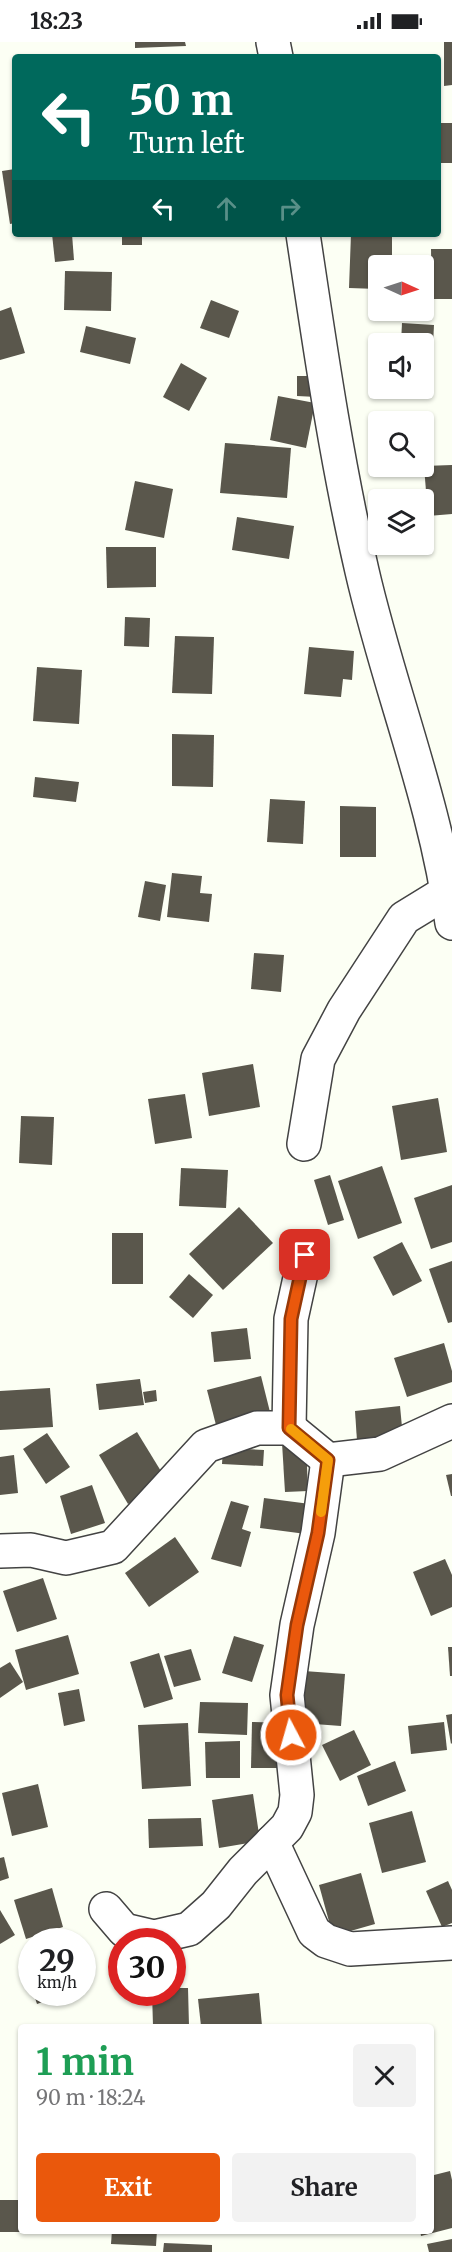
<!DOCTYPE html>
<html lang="en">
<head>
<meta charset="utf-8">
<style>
	:root { --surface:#fff; --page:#f2f2f2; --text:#202124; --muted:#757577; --accent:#ea580c }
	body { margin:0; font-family:Merriweather,serif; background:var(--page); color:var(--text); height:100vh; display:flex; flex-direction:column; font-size:22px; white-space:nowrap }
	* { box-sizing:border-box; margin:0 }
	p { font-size:20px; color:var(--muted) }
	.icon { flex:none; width:33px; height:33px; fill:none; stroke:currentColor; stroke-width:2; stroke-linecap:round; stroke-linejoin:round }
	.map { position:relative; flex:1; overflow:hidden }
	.details { position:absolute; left:18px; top:1982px; width:416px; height:210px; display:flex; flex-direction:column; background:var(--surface); border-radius:6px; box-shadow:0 2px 4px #0004 }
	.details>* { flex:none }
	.hud { position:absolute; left:12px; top:12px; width:429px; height:183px; border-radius:6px; box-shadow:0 2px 4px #0004; background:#00695c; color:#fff; overflow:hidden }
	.needle { width:39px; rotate:93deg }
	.controls { position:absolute; left:368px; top:213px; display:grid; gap:12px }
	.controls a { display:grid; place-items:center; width:66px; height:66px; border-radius:6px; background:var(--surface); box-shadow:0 2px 4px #0004; font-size:30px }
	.speed { position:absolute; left:18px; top:1886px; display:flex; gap:12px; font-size:30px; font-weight:700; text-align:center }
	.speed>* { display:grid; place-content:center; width:78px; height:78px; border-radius:50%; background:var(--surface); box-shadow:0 2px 4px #0004; line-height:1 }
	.speed small { font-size:15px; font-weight:400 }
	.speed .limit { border:9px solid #d22; background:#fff; color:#111 }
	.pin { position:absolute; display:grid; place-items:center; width:51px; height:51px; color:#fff; margin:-26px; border-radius:12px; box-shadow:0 3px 9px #0006 }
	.me { position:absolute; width:66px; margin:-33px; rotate:354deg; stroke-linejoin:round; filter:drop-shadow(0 0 4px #0008) }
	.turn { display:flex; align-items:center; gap:21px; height:126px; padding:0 18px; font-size:27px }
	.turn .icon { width:78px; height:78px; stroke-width:2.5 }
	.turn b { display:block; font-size:42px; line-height:51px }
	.lanes { display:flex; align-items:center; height:57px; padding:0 18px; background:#0003; justify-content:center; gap:30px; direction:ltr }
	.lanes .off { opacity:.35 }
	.round { display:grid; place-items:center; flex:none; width:63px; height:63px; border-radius:6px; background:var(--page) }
	.headline { display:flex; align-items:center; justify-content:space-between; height:102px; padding:0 18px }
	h1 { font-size:36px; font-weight:700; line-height:45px; color:#1e9e55 }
	.button { display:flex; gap:12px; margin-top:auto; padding:12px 18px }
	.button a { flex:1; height:69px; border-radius:6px; background:var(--accent); color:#fff; font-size:24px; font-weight:700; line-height:69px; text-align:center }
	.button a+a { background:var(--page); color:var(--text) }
	.status { display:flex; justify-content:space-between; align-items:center; height:42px; padding:0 30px; background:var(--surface); direction:ltr }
	.status svg { height:16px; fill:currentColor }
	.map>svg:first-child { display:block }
	.building { fill:#5a574c }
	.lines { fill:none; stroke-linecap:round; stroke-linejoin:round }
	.minor-casing { stroke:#434343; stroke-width:36 }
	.minor { stroke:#fff; stroke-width:33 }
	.route-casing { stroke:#983908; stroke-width:15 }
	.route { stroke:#ea580c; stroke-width:10 }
	.slow { stroke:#f59e0b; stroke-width:10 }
</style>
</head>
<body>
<div class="status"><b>18:23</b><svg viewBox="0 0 49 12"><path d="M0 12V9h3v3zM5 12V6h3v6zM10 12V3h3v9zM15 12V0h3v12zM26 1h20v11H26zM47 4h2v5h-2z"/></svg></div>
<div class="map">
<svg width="452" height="2210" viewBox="0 0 452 2210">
	<rect width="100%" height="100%" fill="#fcfff4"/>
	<!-- building -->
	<g class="building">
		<path d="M135,0H185L186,4L135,6Z"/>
		<path d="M444,0H452V43L444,44Z"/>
		<rect x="438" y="81" width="14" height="40"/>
		<path d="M15,127V181L10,182L2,129Z"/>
		<path d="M52,192H72L74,218L55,220Z"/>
		<rect x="122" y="192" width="20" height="11"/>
		<path d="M351,192H392V224H378V247L349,246Z"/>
		<path d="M431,207H452V257H432Z"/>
		<path d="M65,229L112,230L111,269L64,268Z"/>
		<path d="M211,258L239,269L229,296L200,286Z"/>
		<path d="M11,265L25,311L0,318V269Z"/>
		<path d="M402,281L434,283L433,303L401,301Z"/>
		<path d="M86,284L136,296L130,322L80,310Z"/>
		<path d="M181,321L207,336L189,369L163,355Z"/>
		<path d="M297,334H317V355L297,354Z"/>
		<path d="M278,354L315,361L306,406L270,398Z"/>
		<path d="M225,401L291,406L287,456L220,451Z"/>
		<path d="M452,423V472L428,474L424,424Z"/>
		<path d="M135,439L173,447L164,496L125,488Z"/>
		<path d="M237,475L294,484L289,517L232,508Z"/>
		<path d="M106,505H156V545L107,546Z"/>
		<path d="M125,575L150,576L149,605L124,604Z"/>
		<path d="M175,594L214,595L212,652L172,651Z"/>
		<path d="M309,605L354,609L352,638L343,637L341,655L304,652Z"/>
		<path d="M37,625L82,628L79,682L33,679Z"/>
		<path d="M172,692L214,693L213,745L172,744Z"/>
		<path d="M35,735L79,740L76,760L33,755Z"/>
		<path d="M270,757L305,759L303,802L267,800Z"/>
		<path d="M340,764L376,765V815H340Z"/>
		<path d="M172,831L202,834L200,851L212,852L209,880L167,875Z"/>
		<path d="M145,839L166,843L160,879L138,875Z"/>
		<path d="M254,911L284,913L281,950L251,947Z"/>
		<path d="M253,1022L260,1065L209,1074L202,1031Z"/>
		<path d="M185,1052L192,1096L155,1102L148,1057Z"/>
		<path d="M438,1056L447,1110L401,1118L392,1064Z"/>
		<path d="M21,1074L54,1075L52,1123L19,1121Z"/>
		<path d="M382,1124L402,1181L358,1197L338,1139Z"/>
		<path d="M181,1126L228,1128L226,1166L179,1164Z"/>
		<path d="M330,1133L344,1178L328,1183L314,1138Z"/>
		<path d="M452,1143V1200L431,1207L414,1156Z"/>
		<path d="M239,1165L273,1201L223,1248L189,1212Z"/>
		<path d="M304,1187L311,1203L288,1214L281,1198Z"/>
		<rect x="112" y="1191" width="31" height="51"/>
		<path d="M402,1200L422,1239L393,1254L373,1215Z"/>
		<path d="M452,1219V1280L448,1281L429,1227Z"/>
		<path d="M189,1232L213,1253L193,1276L169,1255Z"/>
		<path d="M247,1286L251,1317L214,1320L211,1290Z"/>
		<path d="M444,1301L452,1329V1340L407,1355L394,1316Z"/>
		<path d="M261,1334L270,1370L216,1383L207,1348Z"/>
		<path d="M140,1337L144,1363L99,1368L96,1342Z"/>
		<path d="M50,1346L53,1385L0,1388V1349Z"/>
		<path d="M156,1348L157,1359L145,1361L143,1350Z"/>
		<path d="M400,1364L403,1396L357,1399L355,1369Z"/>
		<path d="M137,1390L167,1439L128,1462L99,1413Z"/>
		<path d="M47,1391L70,1425L46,1442L23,1407Z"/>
		<path d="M306,1400L308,1449L285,1450L282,1401Z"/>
		<path d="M223,1406L264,1408L263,1424L222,1422Z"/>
		<path d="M14,1413L18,1451L0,1453V1415Z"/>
		<path d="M452,1432V1454H451L446,1433Z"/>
		<path d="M92,1443L105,1481L71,1492L60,1454Z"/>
		<path d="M264,1456L310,1462L306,1492L260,1486Z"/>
		<path d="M231,1459L249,1464L242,1487L251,1490L241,1525L211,1517Z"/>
		<path d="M175,1495L199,1530L149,1565L125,1531Z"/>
		<path d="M445,1517L452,1533V1565L431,1574L413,1530Z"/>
		<path d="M43,1536L57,1577L17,1590L3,1549Z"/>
		<path d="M68,1593L79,1632L26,1648L15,1608Z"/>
		<path d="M234,1594L264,1603L252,1640L222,1631Z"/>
		<path d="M448,1605H452V1634H450Z"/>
		<path d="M191,1607L201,1638L174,1645L164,1614Z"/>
		<path d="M159,1611L173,1657L144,1666L130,1620Z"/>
		<path d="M10,1620L23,1640L0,1656V1626Z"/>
		<path d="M304,1629L345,1632L341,1684L301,1681Z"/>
		<path d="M79,1647L85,1679L64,1684L58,1651Z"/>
		<path d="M200,1660L248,1661L247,1693L198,1691Z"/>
		<path d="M452,1672V1701L451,1702L446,1673Z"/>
		<path d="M252,1680L286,1681V1726H251Z"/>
		<path d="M444,1680L447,1708L411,1712L408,1684Z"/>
		<path d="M188,1681L191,1744L142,1747L138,1683Z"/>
		<path d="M354,1688L371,1723L340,1739L322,1703Z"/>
		<path d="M240,1699V1736H206L205,1700Z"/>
		<path d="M395,1719L406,1749L368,1764L357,1734Z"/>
		<path d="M38,1742L48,1785L12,1794L2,1751Z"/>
		<path d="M253,1752L260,1799L219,1806L212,1758Z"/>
		<path d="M412,1769L426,1820L382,1831L369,1781Z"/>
		<path d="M201,1776L203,1804L149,1806L148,1777Z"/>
		<path d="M4,1815L9,1836L0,1839V1816Z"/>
		<path d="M361,1831L375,1882L333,1894L319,1843Z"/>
		<path d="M448,1839L452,1848V1881L442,1885L426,1849Z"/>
		<path d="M52,1846L63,1885L26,1897L14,1858Z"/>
		<path d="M0,1868L15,1893L0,1902Z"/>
		<path d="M32,1909V1943H31L21,1913Z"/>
		<path d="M172,1946H188L189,1984H153L152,1950H172Z"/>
		<path d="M33,1950H71L37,1962Z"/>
		<path d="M259,1951L262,1984H201L198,1957Z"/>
		<path d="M450,2129L452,2138V2186L421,2194L420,2188H430V2134Z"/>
		<rect x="0" y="2158" width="21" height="32"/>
		<path d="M112,2188H157L156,2204L111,2202Z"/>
		<path d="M452,2197V2210H429L427,2202Z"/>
		<path d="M164,2201L212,2203V2210H163Z"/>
	</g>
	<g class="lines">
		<!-- minor casing -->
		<g class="minor-casing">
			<g id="minor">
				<path d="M273,0L276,15"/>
				<path d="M303,192C320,305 336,417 362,529C389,647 436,760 452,881"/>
				<path d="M304,1102L318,1017L344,968L404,876L448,849"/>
				<path d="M289,1386L291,1277L305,1213"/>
				<path d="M0,1509L31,1508L66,1516L113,1505L206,1404L257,1386H289L328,1418L380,1412L452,1379"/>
				<path d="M272,1800L314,1890L326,1899L350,1907L452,1901"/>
				<path d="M106,1867L124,1888L154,1895L189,1887L216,1863L243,1829L287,1785L295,1770L297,1753L287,1653L297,1583L318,1491L328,1418"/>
			</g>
		</g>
		<!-- minor -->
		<use href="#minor" class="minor"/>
	</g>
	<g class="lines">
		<!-- route casing -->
		<g class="route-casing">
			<path id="route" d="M291,1693L287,1653L297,1583L318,1491L328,1418L289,1386L291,1277L305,1213"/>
		</g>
		<!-- route -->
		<use href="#route" class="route"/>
		<!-- slow -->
		<path class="slow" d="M291,1387L328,1418L321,1470"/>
	</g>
</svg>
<div class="controls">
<a><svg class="needle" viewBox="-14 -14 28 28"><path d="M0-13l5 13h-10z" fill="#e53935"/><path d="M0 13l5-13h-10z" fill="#757577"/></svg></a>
<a><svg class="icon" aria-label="sound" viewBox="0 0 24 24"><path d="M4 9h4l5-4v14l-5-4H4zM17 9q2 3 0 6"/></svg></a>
<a><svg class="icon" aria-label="search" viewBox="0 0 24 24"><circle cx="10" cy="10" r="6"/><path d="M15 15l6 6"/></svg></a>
<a><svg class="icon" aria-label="layers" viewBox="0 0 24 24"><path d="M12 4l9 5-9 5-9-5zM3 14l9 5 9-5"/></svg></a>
</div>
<div class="speed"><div>29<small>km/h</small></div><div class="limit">30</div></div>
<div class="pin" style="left:305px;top:1213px;background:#d93025"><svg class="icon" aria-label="arrive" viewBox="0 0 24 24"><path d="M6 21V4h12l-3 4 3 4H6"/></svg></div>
<svg class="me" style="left:291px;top:1693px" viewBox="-20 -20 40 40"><circle r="17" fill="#ea580c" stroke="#fff" stroke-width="3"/><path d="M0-11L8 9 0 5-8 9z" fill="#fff"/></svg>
<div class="hud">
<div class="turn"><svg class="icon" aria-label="left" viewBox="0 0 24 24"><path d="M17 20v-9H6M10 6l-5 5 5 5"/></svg><div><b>50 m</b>Turn left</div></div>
<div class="lanes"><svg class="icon" aria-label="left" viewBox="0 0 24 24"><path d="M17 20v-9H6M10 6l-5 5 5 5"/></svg><svg class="icon off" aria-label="ahead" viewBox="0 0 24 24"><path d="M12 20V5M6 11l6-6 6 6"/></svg><svg class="icon off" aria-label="right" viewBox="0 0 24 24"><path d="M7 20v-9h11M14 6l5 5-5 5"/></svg></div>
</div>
<section class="details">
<div class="headline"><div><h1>1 min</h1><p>90 m · 18:24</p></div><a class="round"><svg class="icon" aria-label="close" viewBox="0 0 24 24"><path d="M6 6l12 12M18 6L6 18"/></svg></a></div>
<div class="button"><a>Exit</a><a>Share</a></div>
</section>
</div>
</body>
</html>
